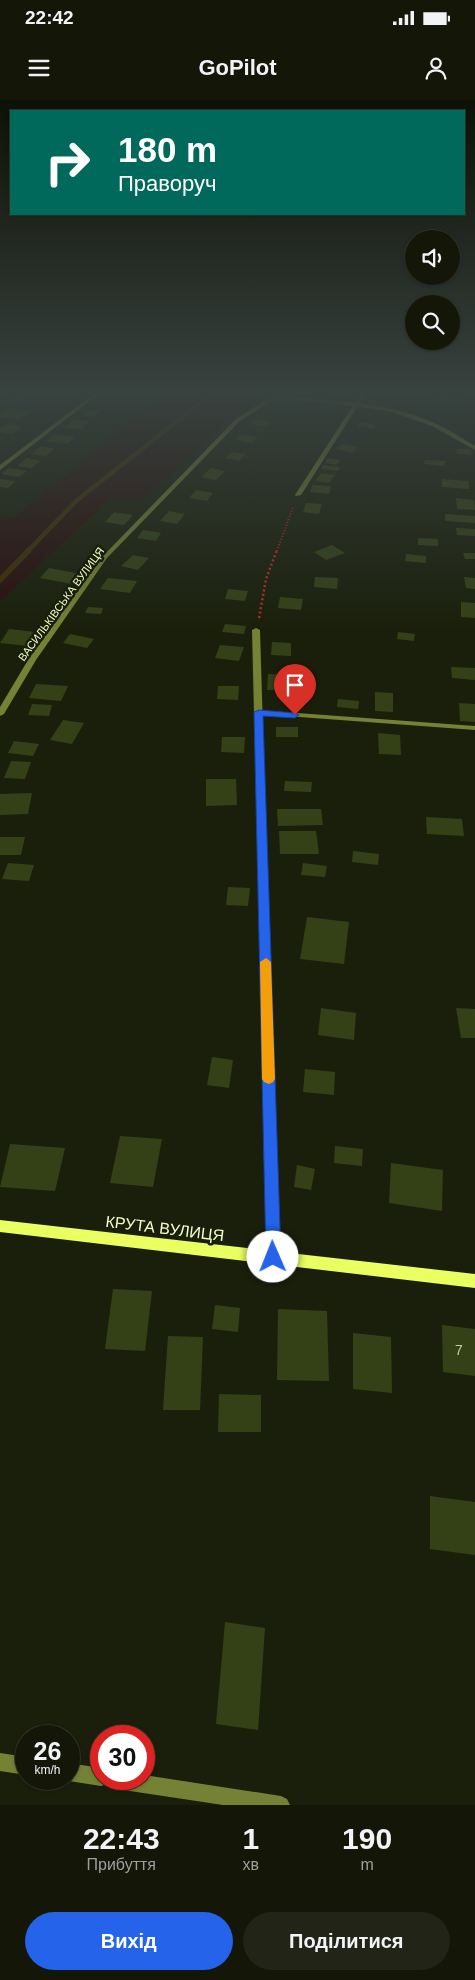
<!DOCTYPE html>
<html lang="uk">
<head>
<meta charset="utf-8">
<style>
	:root { --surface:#141708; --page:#212416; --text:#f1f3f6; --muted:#9d9f9c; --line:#333629; --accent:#2563eb }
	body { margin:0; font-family:Arial,sans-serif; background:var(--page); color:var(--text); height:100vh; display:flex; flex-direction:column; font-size:19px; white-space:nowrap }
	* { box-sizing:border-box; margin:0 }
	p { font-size:16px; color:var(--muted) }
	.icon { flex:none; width:28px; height:28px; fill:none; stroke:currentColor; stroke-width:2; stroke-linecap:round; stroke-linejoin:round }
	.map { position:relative; height:1705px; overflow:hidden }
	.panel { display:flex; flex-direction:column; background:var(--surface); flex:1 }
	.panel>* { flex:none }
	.guide { position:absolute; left:10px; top:10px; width:455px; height:105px; border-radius:0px; box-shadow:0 1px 4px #0004,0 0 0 1px var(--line); background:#00695c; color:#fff; overflow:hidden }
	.tools { position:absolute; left:405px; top:130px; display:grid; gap:10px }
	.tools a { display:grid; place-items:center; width:55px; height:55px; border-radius:50%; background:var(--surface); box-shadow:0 1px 4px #0004,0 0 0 1px var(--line); font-size:25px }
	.speed { position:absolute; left:15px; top:1625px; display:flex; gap:10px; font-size:25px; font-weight:700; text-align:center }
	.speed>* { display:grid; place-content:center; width:65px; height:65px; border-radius:50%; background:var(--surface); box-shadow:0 1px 4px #0004,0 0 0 1px var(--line); line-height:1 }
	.speed small { font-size:12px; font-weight:400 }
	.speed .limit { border:8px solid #d22; background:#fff; color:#111 }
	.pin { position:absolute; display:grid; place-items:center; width:42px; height:42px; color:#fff; margin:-51px -21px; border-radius:50% 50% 50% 0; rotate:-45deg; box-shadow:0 0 5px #0007 }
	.pin .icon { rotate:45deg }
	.me { position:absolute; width:55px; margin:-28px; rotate:359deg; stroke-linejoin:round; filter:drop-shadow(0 0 4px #0008) }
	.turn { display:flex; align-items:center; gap:18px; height:105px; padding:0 25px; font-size:22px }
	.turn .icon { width:65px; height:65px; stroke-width:2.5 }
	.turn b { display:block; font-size:35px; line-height:42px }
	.eta { display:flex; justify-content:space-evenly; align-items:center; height:85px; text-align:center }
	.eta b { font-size:30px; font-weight:800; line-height:35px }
	.primary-button { display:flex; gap:10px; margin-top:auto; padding:10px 25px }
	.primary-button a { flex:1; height:58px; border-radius:30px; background:var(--accent); color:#fff; font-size:20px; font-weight:800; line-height:58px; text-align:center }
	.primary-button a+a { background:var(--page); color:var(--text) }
	.status { display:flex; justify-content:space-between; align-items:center; height:35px; padding:0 25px; background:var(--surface); direction:ltr }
	.status svg { height:14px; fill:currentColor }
	header { display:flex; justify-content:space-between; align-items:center; height:65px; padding:0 25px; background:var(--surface); font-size:22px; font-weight:800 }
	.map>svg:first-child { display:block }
	.green { fill:#29100e }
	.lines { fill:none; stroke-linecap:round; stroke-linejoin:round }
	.stream-far1 { stroke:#3d2f06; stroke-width:4.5 }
	.stream { stroke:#3d2f06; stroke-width:5.5 }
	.building { fill:#344116 }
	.path-far1 { stroke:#b52e27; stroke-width:2; stroke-dasharray:1 2; stroke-linecap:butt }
	.path { stroke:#b52e27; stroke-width:2.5; stroke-dasharray:2 2.5; stroke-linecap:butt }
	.lane { fill:#758134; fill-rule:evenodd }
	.street { fill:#758134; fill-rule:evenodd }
	.secondary { fill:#eaff60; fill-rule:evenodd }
	.route { fill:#2563eb; stroke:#184099 }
	.slow { fill:#f59e0b }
	.labels { text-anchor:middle; stroke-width:5; stroke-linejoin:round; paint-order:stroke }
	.far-street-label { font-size:11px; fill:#f3ffc9; stroke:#1a1f0b }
	.near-number-label { font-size:14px; fill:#c3d09c }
	.near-street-label { font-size:16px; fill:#f3ffc9; stroke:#1a1f0b }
</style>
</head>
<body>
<div class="status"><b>22:42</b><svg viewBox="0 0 49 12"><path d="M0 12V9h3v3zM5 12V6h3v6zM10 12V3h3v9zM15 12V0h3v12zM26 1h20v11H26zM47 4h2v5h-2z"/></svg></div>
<header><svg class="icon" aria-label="menu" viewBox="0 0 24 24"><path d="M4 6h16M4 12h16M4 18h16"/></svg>GoPilot<svg class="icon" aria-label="person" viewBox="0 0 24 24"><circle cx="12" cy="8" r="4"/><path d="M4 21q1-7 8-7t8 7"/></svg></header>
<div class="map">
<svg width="475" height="1705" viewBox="0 0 475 1705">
	<rect width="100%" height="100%" fill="#1a1f0b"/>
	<!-- green -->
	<path class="green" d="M166,293H274L235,316L142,399H110L0,501V420L15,417Z"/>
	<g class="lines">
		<!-- stream-far1 -->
		<path class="stream-far1" d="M28,451L76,401L213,293"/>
		<!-- stream -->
		<path class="stream" d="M0,480L29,450"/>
	</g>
	<!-- building -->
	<g class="building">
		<path d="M15,293H22L30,295L22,300L8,297Z"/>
		<path d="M442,296L459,299L455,304L437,301Z"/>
		<path d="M9,308L31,312L18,320L0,317V313Z"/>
		<path d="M90,309L101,311L93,317L82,315Z"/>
		<path d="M255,319L272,322L266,327L249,324Z"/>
		<path d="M73,320L89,321L82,329L66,328Z"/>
		<path d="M360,322L376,325L373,329L357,326Z"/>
		<path d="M7,324L23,327L12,334L0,332V328Z"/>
		<path d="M54,334L75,337L67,344L46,341Z"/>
		<path d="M241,334L258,337L251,343L235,340Z"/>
		<path d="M342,344L358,347L352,353L335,349Z"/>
		<path d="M41,346L55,349L45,356L31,354Z"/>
		<path d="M456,349H471L472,355L457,354Z"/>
		<path d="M231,352L246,354L240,361L225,358Z"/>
		<path d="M27,358L41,361L31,368L17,366Z"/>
		<path d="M328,358L340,360L337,365L325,363Z"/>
		<path d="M425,360L445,361L444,366L424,364Z"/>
		<path d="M323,365L340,367L338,371L321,369Z"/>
		<path d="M9,368L27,371L19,377L1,374Z"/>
		<path d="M211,368L225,371L216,380L201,377Z"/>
		<path d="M321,373L335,375L329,383L315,381Z"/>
		<path d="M0,379L16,381L8,388L0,387Z"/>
		<path d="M442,379L469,381V389L442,387Z"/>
		<path d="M312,385L331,386L329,394L310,392Z"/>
		<path d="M196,390L213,393L207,401L189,398Z"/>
		<path d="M456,398L474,400L475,410L457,409Z"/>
		<path d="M306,403L322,404L319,414L303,412Z"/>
		<path d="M169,411L185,414L177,424L160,421Z"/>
		<path d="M114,412L133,415L124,425L105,422Z"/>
		<path d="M445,414L475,416V423L445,421Z"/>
		<path d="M456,428L475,429V436L457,435Z"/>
		<path d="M143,430L161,433L156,441L137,438Z"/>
		<path d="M418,438L438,439V446L418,445Z"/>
		<path d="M332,445L345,453L326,460L314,452Z"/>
		<path d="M463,453H475V459H465Z"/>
		<path d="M406,454L426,456V463L405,461Z"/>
		<path d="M133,455L149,458L138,470L121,466Z"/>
		<path d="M49,468L81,474L72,484L40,478Z"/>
		<path d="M315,477L338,478L337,489L314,487Z"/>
		<path d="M464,477L475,478V489L466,488Z"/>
		<path d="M108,478L137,481L130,493L100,489Z"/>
		<path d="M228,489L248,491L245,501L225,499Z"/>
		<path d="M280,497L303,499L301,510L278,508Z"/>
		<path d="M461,502L475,503V518L461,517Z"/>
		<path d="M88,507L103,508L101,514L85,513Z"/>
		<path d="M225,524L246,526L244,534L222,532Z"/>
		<path d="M9,529L36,532L28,546L0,543Z"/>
		<path d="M398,532L415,534L414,541L397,539Z"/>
		<path d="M70,534L94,539L87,548L63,543Z"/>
		<path d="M272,542L291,543V556L271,555Z"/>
		<path d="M220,545L244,547L239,561L215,558Z"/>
		<path d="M451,567L475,568V580L452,578Z"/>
		<path d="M268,574L300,575V591L267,590Z"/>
		<path d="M36,584L68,586L61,601L29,598Z"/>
		<path d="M218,586H239L238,600L217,599Z"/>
		<path d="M375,592L393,593V612L375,611Z"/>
		<path d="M338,599L359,601L358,609L337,607Z"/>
		<path d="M459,603L475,604V622L460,621Z"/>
		<path d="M32,604L52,605L49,616L28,615Z"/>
		<path d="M63,620L84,623L72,644L50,640Z"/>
		<rect x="276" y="627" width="22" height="10"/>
		<path d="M378,633L400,635L401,655L379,654Z"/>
		<path d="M222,637H245L244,653L221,652Z"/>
		<path d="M14,641L39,644L33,656L8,653Z"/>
		<path d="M11,661L31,662L25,679L4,678Z"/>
		<path d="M206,679H236L237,705L206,706Z"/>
		<path d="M285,681L312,682L311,692L284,691Z"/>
		<path d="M32,693L28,714L0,715V694Z"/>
		<path d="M277,709H321L323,725L278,726Z"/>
		<path d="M426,717L462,719L464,736L427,734Z"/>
		<path d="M279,731H316L319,754H280Z"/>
		<path d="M0,737H25L21,755H0Z"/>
		<path d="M353,751L379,754L378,765L352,762Z"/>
		<path d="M8,763L34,765L29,781L2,779Z"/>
		<path d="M303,763L327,766L325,777L301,775Z"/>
		<path d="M228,787L250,788L248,806L226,805Z"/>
		<path d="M307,817L349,822L344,864L300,859Z"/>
		<path d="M321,908L356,913L354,940L318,935Z"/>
		<path d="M456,908L475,909V938H461Z"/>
		<path d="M212,957L233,960L229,988L207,985Z"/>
		<path d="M305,969L335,972L334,995L303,992Z"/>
		<path d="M120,1036L162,1039L153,1087L110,1083Z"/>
		<path d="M10,1044L65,1048L55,1091L0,1087Z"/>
		<path d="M335,1046L363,1049L362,1066L334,1063Z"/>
		<path d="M391,1063L443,1070L442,1111L389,1103Z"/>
		<path d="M297,1065L315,1069L311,1090L294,1087Z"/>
		<path d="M113,1189L152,1191L145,1251L105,1249Z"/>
		<path d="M215,1205L240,1208L238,1232L212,1229Z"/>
		<path d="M278,1209L327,1211L329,1281L277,1280Z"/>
		<path d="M442,1225L475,1229V1276L443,1272Z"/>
		<path d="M353,1233L391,1237L392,1293L353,1289Z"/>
		<path d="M168,1236L203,1237L200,1310H163Z"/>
		<path d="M219,1294L261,1295V1332H218Z"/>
		<path d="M430,1396L475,1402V1455L430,1449Z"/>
		<path d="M225,1522L265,1528L258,1630L216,1624Z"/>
	</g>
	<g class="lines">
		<!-- path-far1 -->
		<path class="path-far1" d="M277,451L293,407"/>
		<!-- path -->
		<path class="path" d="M259,518L266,479L277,450"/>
		<!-- lane -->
		<g class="lane">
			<path d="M274,297C326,299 383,301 432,322C447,328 461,338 475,346V350L432,326L392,312L332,303L272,299Z"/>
			<path d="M256,610L475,626V630L259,614H256Z"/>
		</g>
		<!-- street -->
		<g class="street">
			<path d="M95,293H100L0,370V365Z"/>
			<path d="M278,293H284L240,321L107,458L36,560L4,614L0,616V607L28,560L103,456L236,319Z"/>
			<path d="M361,293H366L301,395L296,396L295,395Z"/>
			<path d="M256,528L260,530L279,1157L278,1162L273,1163L268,1162L267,1157L252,530Z"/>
			<path d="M0,1653L26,1657V1675L0,1671Z"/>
			<path d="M69,1663L101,1668V1679H144V1675L281,1696L287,1699L290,1705H223L110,1688L104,1685L101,1686L69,1681L64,1679H69Z"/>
		</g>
		<!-- secondary -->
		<path class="secondary" d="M0,1120L475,1174V1188L0,1132Z"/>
	</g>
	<!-- sky -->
	<linearGradient id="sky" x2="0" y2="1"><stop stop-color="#0e1106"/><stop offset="0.55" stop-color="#38423f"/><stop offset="1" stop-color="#38423f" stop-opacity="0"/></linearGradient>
	<rect width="475" height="532" fill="url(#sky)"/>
	<!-- route -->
	<path class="route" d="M259,610L295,613L299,615L295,618L263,616L281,1157L278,1162L273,1164L268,1162L266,1157L254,612Z"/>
	<!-- slow -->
	<path class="slow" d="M266,858L271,862L275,979L273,982L269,984L264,982L262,979L260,862Z"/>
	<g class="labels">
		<!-- far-street labels -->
		<g class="far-street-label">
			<text transform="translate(61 504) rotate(-54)" y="4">ВАСИЛЬКІВСЬКА ВУЛИЦЯ</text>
		</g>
		<!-- near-number labels -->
		<g class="near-number-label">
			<text x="459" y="1255">7</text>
		</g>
		<!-- near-street labels -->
		<g class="near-street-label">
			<text transform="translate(165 1128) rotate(7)" y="6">КРУТА ВУЛИЦЯ</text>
		</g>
	</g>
</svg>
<div class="tools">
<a><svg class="icon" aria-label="sound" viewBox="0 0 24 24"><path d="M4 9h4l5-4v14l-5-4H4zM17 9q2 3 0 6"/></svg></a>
<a><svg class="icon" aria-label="search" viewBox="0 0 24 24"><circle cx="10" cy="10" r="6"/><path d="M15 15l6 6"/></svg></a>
</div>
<div class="speed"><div>26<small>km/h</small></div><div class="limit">30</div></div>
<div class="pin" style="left:295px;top:615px;background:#d93025"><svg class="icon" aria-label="arrive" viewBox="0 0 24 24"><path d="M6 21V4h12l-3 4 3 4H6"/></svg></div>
<svg class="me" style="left:273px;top:1157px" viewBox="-20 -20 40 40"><circle r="19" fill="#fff"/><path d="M0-13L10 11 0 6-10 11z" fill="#2563eb"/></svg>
<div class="guide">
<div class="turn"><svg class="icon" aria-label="right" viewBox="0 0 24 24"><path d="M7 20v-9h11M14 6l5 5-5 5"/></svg><div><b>180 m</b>Праворуч</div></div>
</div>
</div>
<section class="panel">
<div class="eta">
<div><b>22:43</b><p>Прибуття</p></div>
<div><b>1</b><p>хв</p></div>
<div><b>190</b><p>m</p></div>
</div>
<div class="primary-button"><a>Вихід</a><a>Поділитися</a></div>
</section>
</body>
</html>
